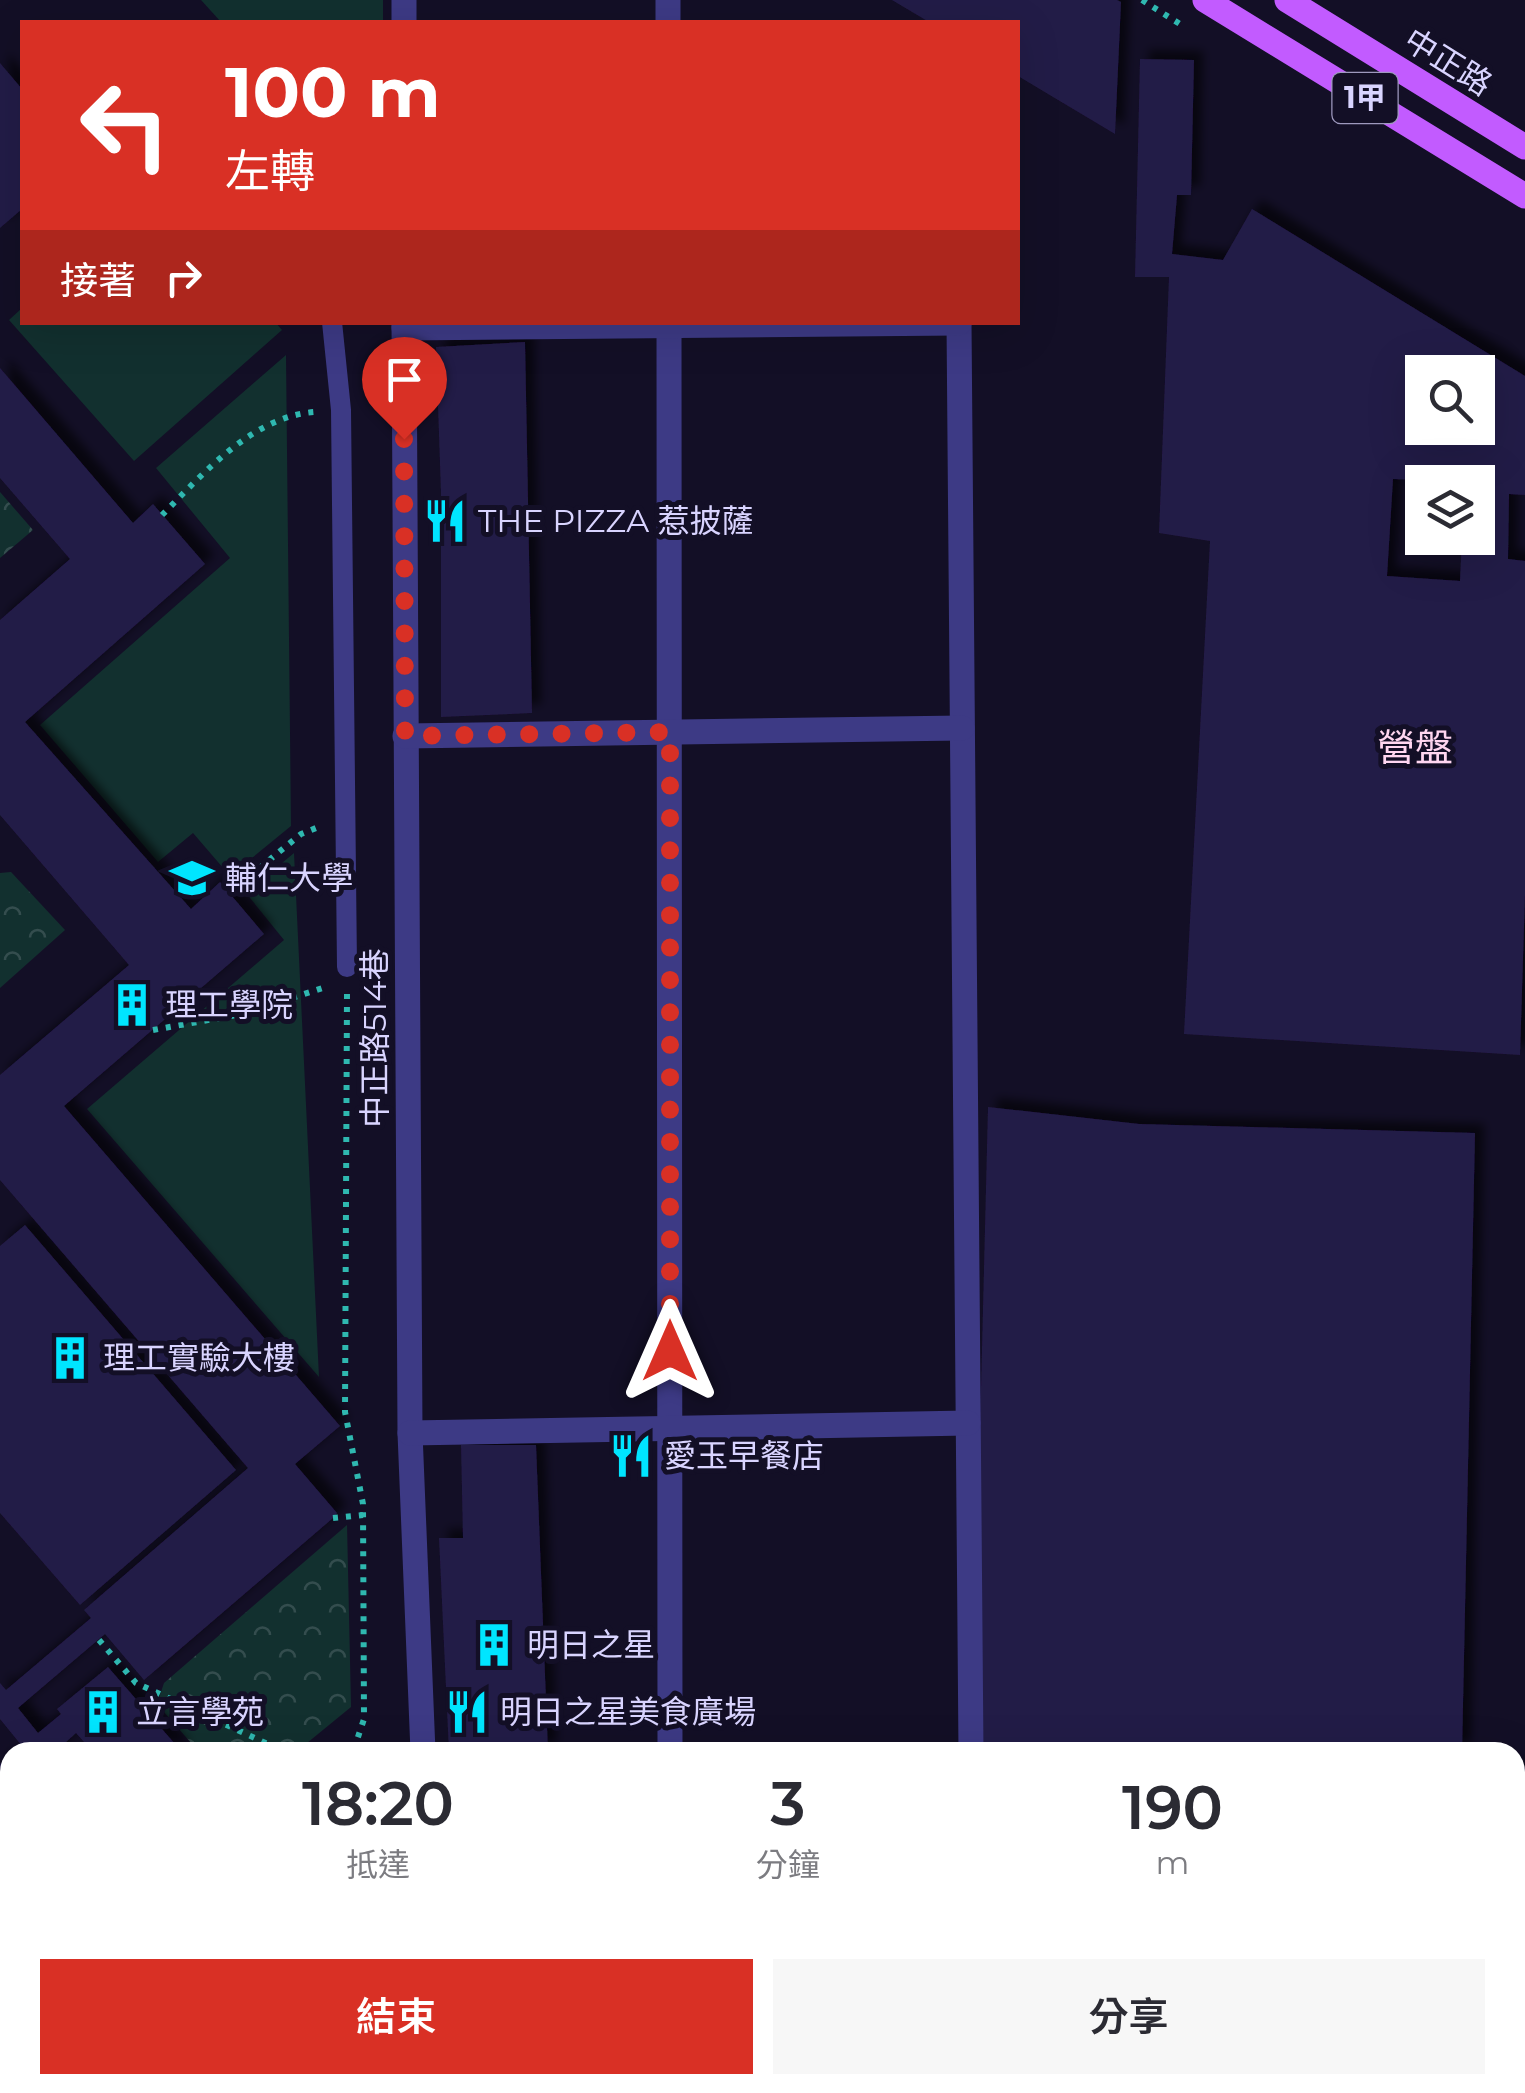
<!DOCTYPE html>
<html lang="zh-TW">
<head>
<meta charset="utf-8">
<style>
	:root { --surface:#fff; --page:#f7f7f7; --text:#2b2b33; --muted:#7c7c81; --accent:#d93025 }
	body { margin:0; font-family:Montserrat,"Noto Sans TC",sans-serif; background:var(--page); color:var(--text); height:100vh; display:flex; flex-direction:column; font-size:38px; white-space:nowrap }
	* { box-sizing:border-box; margin:0 }
	p { font-size:32px; color:var(--muted) }
	.icon { flex:none; width:55px; height:55px; fill:none; stroke:currentColor; stroke-width:2; stroke-linecap:round; stroke-linejoin:round }
	.map { position:relative; flex:1; overflow:hidden }
	.panel { position:absolute; left:0px; top:1742px; width:1525px; height:352px; display:flex; flex-direction:column; background:var(--surface); border-radius:30px 30px 0 0; box-shadow:0 10px 40px #0002 }
	.panel>* { flex:none }
	.banner { position:absolute; left:20px; top:20px; width:1000px; height:305px; border-radius:0px; box-shadow:0 10px 40px #0002; background:#d93025; color:#fff; overflow:hidden }
	.tools { position:absolute; left:1405px; top:355px; display:grid; gap:20px }
	.tools a { display:grid; place-items:center; width:90px; height:90px; border-radius:0px; background:var(--surface); box-shadow:0 10px 40px #0002; font-size:50px }
	.pin { position:absolute; display:grid; place-items:center; width:85px; height:85px; color:#fff; margin:-102px -42px; border-radius:50% 50% 50% 0; rotate:-45deg; box-shadow:0 0 10px #0007 }
	.pin .icon { rotate:45deg }
	.me { position:absolute; width:110px; margin:-55px; rotate:0deg; stroke-linejoin:round; filter:drop-shadow(0 0 8px #0008) }
	.turn { display:flex; align-items:center; gap:35px; height:210px; padding:0 40px; font-size:45px }
	.turn .icon { width:130px; height:130px; stroke-width:2.5 }
	.turn b { display:block; font-size:70px; line-height:85px }
	.then { display:flex; align-items:center; height:95px; padding:0 40px; background:#0003; gap:20px; font-size:38px }
	.eta { display:flex; justify-content:space-evenly; align-items:center; height:170px; text-align:center }
	.eta b { font-size:60px; font-weight:600; line-height:70px }
	.cta { display:flex; gap:20px; margin-top:auto; padding:20px 40px }
	.cta a { flex:1; height:115px; border-radius:0px; background:var(--accent); color:#fff; font-size:40px; font-weight:600; line-height:115px; text-align:center }
	.cta a+a { background:var(--page); color:var(--text) }
	.map>svg:first-child { display:block }
	.green { fill:#12302f }
	.forest { fill:url(#forest-crowns) }
	.building { fill:#241b47; fill-rule:evenodd; filter:url(#shadow) }
	.lines { fill:none; stroke-linecap:round; stroke-linejoin:round }
	.path { stroke:#2fb8b0; stroke-width:6; stroke-dasharray:5 8; stroke-linecap:butt }
	.service { stroke:#3d3a85; stroke-width:20 }
	.minor { stroke:#3d3a85; stroke-width:25 }
	.primary { stroke:#c25bff; stroke-width:25 }
	.route { stroke:#d93025; stroke-width:18; stroke-dasharray:0 32.4 }
	.labels { text-anchor:middle; stroke-width:10; stroke-linejoin:round; paint-order:stroke }
	.shield { fill:#130f26; stroke:#9e99be; stroke-width:2.5 }
	.shield-label { font-size:30px; font-weight:bold; fill:#d9d4ff }
	.street-label { font-size:32px; fill:#d9d4ff; stroke:#130f26 }
	.poi-label { font-size:32px; fill:#d9d4ff; stroke:#130f26; text-anchor:start }
	.quarter-label { font-size:38px; fill:#ffd6f0; stroke:#130f26 }
</style>
</head>
<body>
<div class="map">
<svg width="1525" height="2093" viewBox="0 0 1525 2093">
	<defs>
		<pattern id="forest-crowns" width="20" height="18" patternUnits="userSpaceOnUse" patternTransform="scale(2.5)"><rect width="20" height="18" fill="#12302f"/><path d="M2 6a3 3 0 1 1 6 0M12 15a3 3 0 1 1 6 0" fill="none" stroke="#344d4e"/></pattern>
		<filter id="shadow"><feDropShadow dx="9" dy="-9" stdDeviation="5" flood-color="#0009"/></filter>
	</defs>
	<rect width="100%" height="100%" fill="#130f26"/>
	<!-- green -->
	<g class="green">
		<path d="M201,0H383V22H221Z"/>
		<path d="M22,308V322H275L282,330L134,461L9,320Z"/>
		<path d="M286,355L291,826L230,876L193,833L158,862L40,725L230,558L156,468Z"/>
		<path d="M294,853L319,1377L87,1109L284,940L246,893Z"/>
		<path d="M572,2085H668L658,2093H563Z"/>
	</g>
	<!-- forest -->
	<g class="forest">
		<path d="M0,492L33,530L0,558Z"/>
		<path d="M11,872L65,930L0,988V873Z"/>
		<path d="M347,1525L351,1707L296,1752H199L157,1704L164,1683Z"/>
		<path d="M10,1801V1982L0,1970V1809Z"/>
		<path d="M482,2085H562L553,2093H483Z"/>
		<path d="M680,2085H785L783,2093H670Z"/>
		<path d="M964,2085H1093V2093H967Z"/>
	</g>
	<!-- building -->
	<g class="building">
		<path d="M892,0H1117L1121,2L1115,134L1018,76V22H929Z"/>
		<path d="M1140,59L1194,60L1191,195H1177L1172,254L1223,260L1252,209L1525,376V495L1509,494L1508,559L1525,561V894L1520,1055L1184,1034L1210,541L1159,533L1169,277H1135ZM1422,372H1478V428H1422ZM1393,479L1478,482V538H1462L1460,581L1387,576Z"/>
		<path d="M0,63L22,89V209L0,228Z"/>
		<path d="M525,342L532,713L441,717V493L436,347Z"/>
		<path d="M0,368L133,523L153,504L205,564L25,722L191,909L220,882L264,934L64,1106L340,1426L295,1464L337,1513L333,1518L144,1680L105,1634L18,1708L38,1733L61,1714L57,1709L108,1667L182,1752H93L76,1733L55,1752H14L22,1746L0,1719V1683L6,1690L91,1618L84,1610L248,1468L0,1180V1075L129,965L0,815V620L70,559L0,478Z"/>
		<path d="M988,1107L1139,1124L1475,1133L1462,1752H972Z"/>
		<path d="M25,1225L236,1470L80,1605L0,1513V1246Z"/>
		<path d="M461,1445H536L548,1752H449L439,1538H463Z"/>
		<path d="M10,1756V1788L0,1796V1764Z"/>
		<rect x="1515" y="1767" width="10" height="187"/>
		<path d="M0,2066L10,2078V2085H16L24,2093H0Z"/>
		<path d="M145,2085H214L221,2093H151Z"/>
		<path d="M331,2085H366L367,2093H331Z"/>
		<path d="M825,2085H923L929,2093H814Z"/>
	</g>
	<g class="lines">
		<!-- path -->
		<g class="path">
			<path d="M1142,0L1183,26"/>
			<path d="M162,515C204,473 252,417 314,412"/>
			<path d="M229,893L301,834L316,828"/>
			<path d="M347,994L345,1412L363,1504L364,1719L353,1752"/>
			<path d="M153,1030L242,1014L326,987"/>
			<path d="M333,1518L363,1515"/>
			<path d="M99,1640L136,1683L285,1752"/>
			<path d="M325,2085V2093"/>
		</g>
		<!-- service -->
		<g class="service">
			<path d="M332,322L341,410L347,967"/>
			<path d="M0,2000L10,2012"/>
			<path d="M74,2085L81,2093"/>
			<path d="M1287,2093V2085"/>
		</g>
		<!-- minor -->
		<g class="minor">
			<path d="M404,0V22"/>
			<path d="M668,0V22"/>
			<path d="M404,322L410,1433L423,1752"/>
			<path d="M669,322L670,1752"/>
			<path d="M959,322L971,1752"/>
			<path d="M404,328L959,323"/>
			<path d="M405,736L962,728"/>
			<path d="M410,1433L968,1423"/>
			<path d="M442,2085V2093"/>
		</g>
		<!-- primary -->
		<g class="primary">
			<path d="M1205,0L1525,196"/>
			<path d="M1287,0L1525,147"/>
		</g>
	</g>
	<g class="lines">
		<!-- route -->
		<path class="route" d="M404,439L405,736L670,732V1351"/>
	</g>
	<!-- icons -->
	<defs>
		<g id="restaurant-bare" transform="scale(3.45)"><path d="M-5-6h1v4h1v-4h1v4h1v-4h1v5L-1.5 .5V6h-2V.5L-5-1ZM5-6V6H3V1.5H1.5Q1.5-4 5-6Z" fill="#00e5ff" stroke="#130f26" stroke-width="2.5" paint-order="stroke"/></g>
		<g id="university-bare" transform="scale(3.45)"><path d="M0-5L7-2L0 1L-7-2ZM-4 1L0 2.5L4 1V4Q0 6-4 4Z" fill="#00e5ff" stroke="#130f26" stroke-width="2.5" paint-order="stroke"/></g>
		<g id="building-bare" transform="scale(3.45)"><path d="M-4-6H4V6H1V3H-1V6H-4ZM-2.5-4.3h1.7v1.8h-1.7ZM.8-4.3h1.7v1.8H.8ZM-2.5-1h1.7V.8h-1.7ZM.8-1h1.7V.8H.8Z" fill="#00e5ff" stroke="#130f26" stroke-width="2.5" paint-order="stroke"/></g>
	</defs>
	<g fill-rule="evenodd">
		<use href="#restaurant-bare" x="445" y="521"/>
		<use href="#university-bare" x="192" y="878"/>
		<use href="#building-bare" x="132" y="1005"/>
		<use href="#building-bare" x="70" y="1358"/>
		<use href="#restaurant-bare" x="631" y="1456"/>
		<use href="#building-bare" x="494" y="1645"/>
		<use href="#building-bare" x="103" y="1712"/>
		<use href="#restaurant-bare" x="467" y="1712"/>
	</g>
	<g class="labels">
		<!-- shield labels -->
		<rect class="shield" x="1332.5" y="73" width="65" height="50" rx="8"/>
		<g class="shield-label">
			<text x="1365" y="108">1甲</text>
		</g>
		<!-- street labels -->
		<g class="street-label">
			<text transform="translate(1448 62) rotate(32)" y="11">中正路</text>
			<text transform="translate(375 1038) rotate(-90)" y="11">中正路514巷</text>
		</g>
		<!-- poi labels -->
		<g class="poi-label">
			<text x="478" y="532">THE PIZZA 惹披薩</text>
			<text x="225" y="889">輔仁大學</text>
			<text x="165" y="1016">理工學院</text>
			<text x="103" y="1369">理工實驗大樓</text>
			<text x="664" y="1467">愛玉早餐店</text>
			<text x="527" y="1656">明日之星</text>
			<text x="136" y="1723">立言學苑</text>
			<text x="500" y="1723">明日之星美食廣場</text>
		</g>
		<!-- quarter labels -->
		<g class="quarter-label">
			<text x="1415" y="761">營盤</text>
		</g>
	</g>
</svg>
<div class="tools">
<a><svg class="icon" aria-label="search" viewBox="0 0 24 24"><circle cx="10" cy="10" r="6"/><path d="M15 15l6 6"/></svg></a>
<a><svg class="icon" aria-label="layers" viewBox="0 0 24 24"><path d="M12 4l9 5-9 5-9-5zM3 14l9 5 9-5"/></svg></a>
</div>
<div class="pin" style="left:404px;top:439px;background:#d93025"><svg class="icon" aria-label="arrive" viewBox="0 0 24 24"><path d="M6 21V4h12l-3 4 3 4H6"/></svg></div>
<svg class="me" style="left:670px;top:1351px" viewBox="-20 -20 40 40"><path d="M0-17L14 15 0 8-14 15z" fill="#d93025" stroke="#fff" stroke-width="4"/></svg>
<div class="banner">
<div class="turn"><svg class="icon" aria-label="left" viewBox="0 0 24 24"><path d="M17 20v-9H6M10 6l-5 5 5 5"/></svg><div><b>100 m</b>左轉</div></div>
<div class="then">接著<svg class="icon" aria-label="right" viewBox="0 0 24 24"><path d="M7 20v-9h11M14 6l5 5-5 5"/></svg></div>
</div>
<section class="panel">
<div class="eta">
<div><b>18:20</b><p>抵達</p></div>
<div><b>3</b><p>分鐘</p></div>
<div><b>190</b><p>m</p></div>
</div>
<div class="cta"><a>結束</a><a>分享</a></div>
</section>
</div>
</body>
</html>
